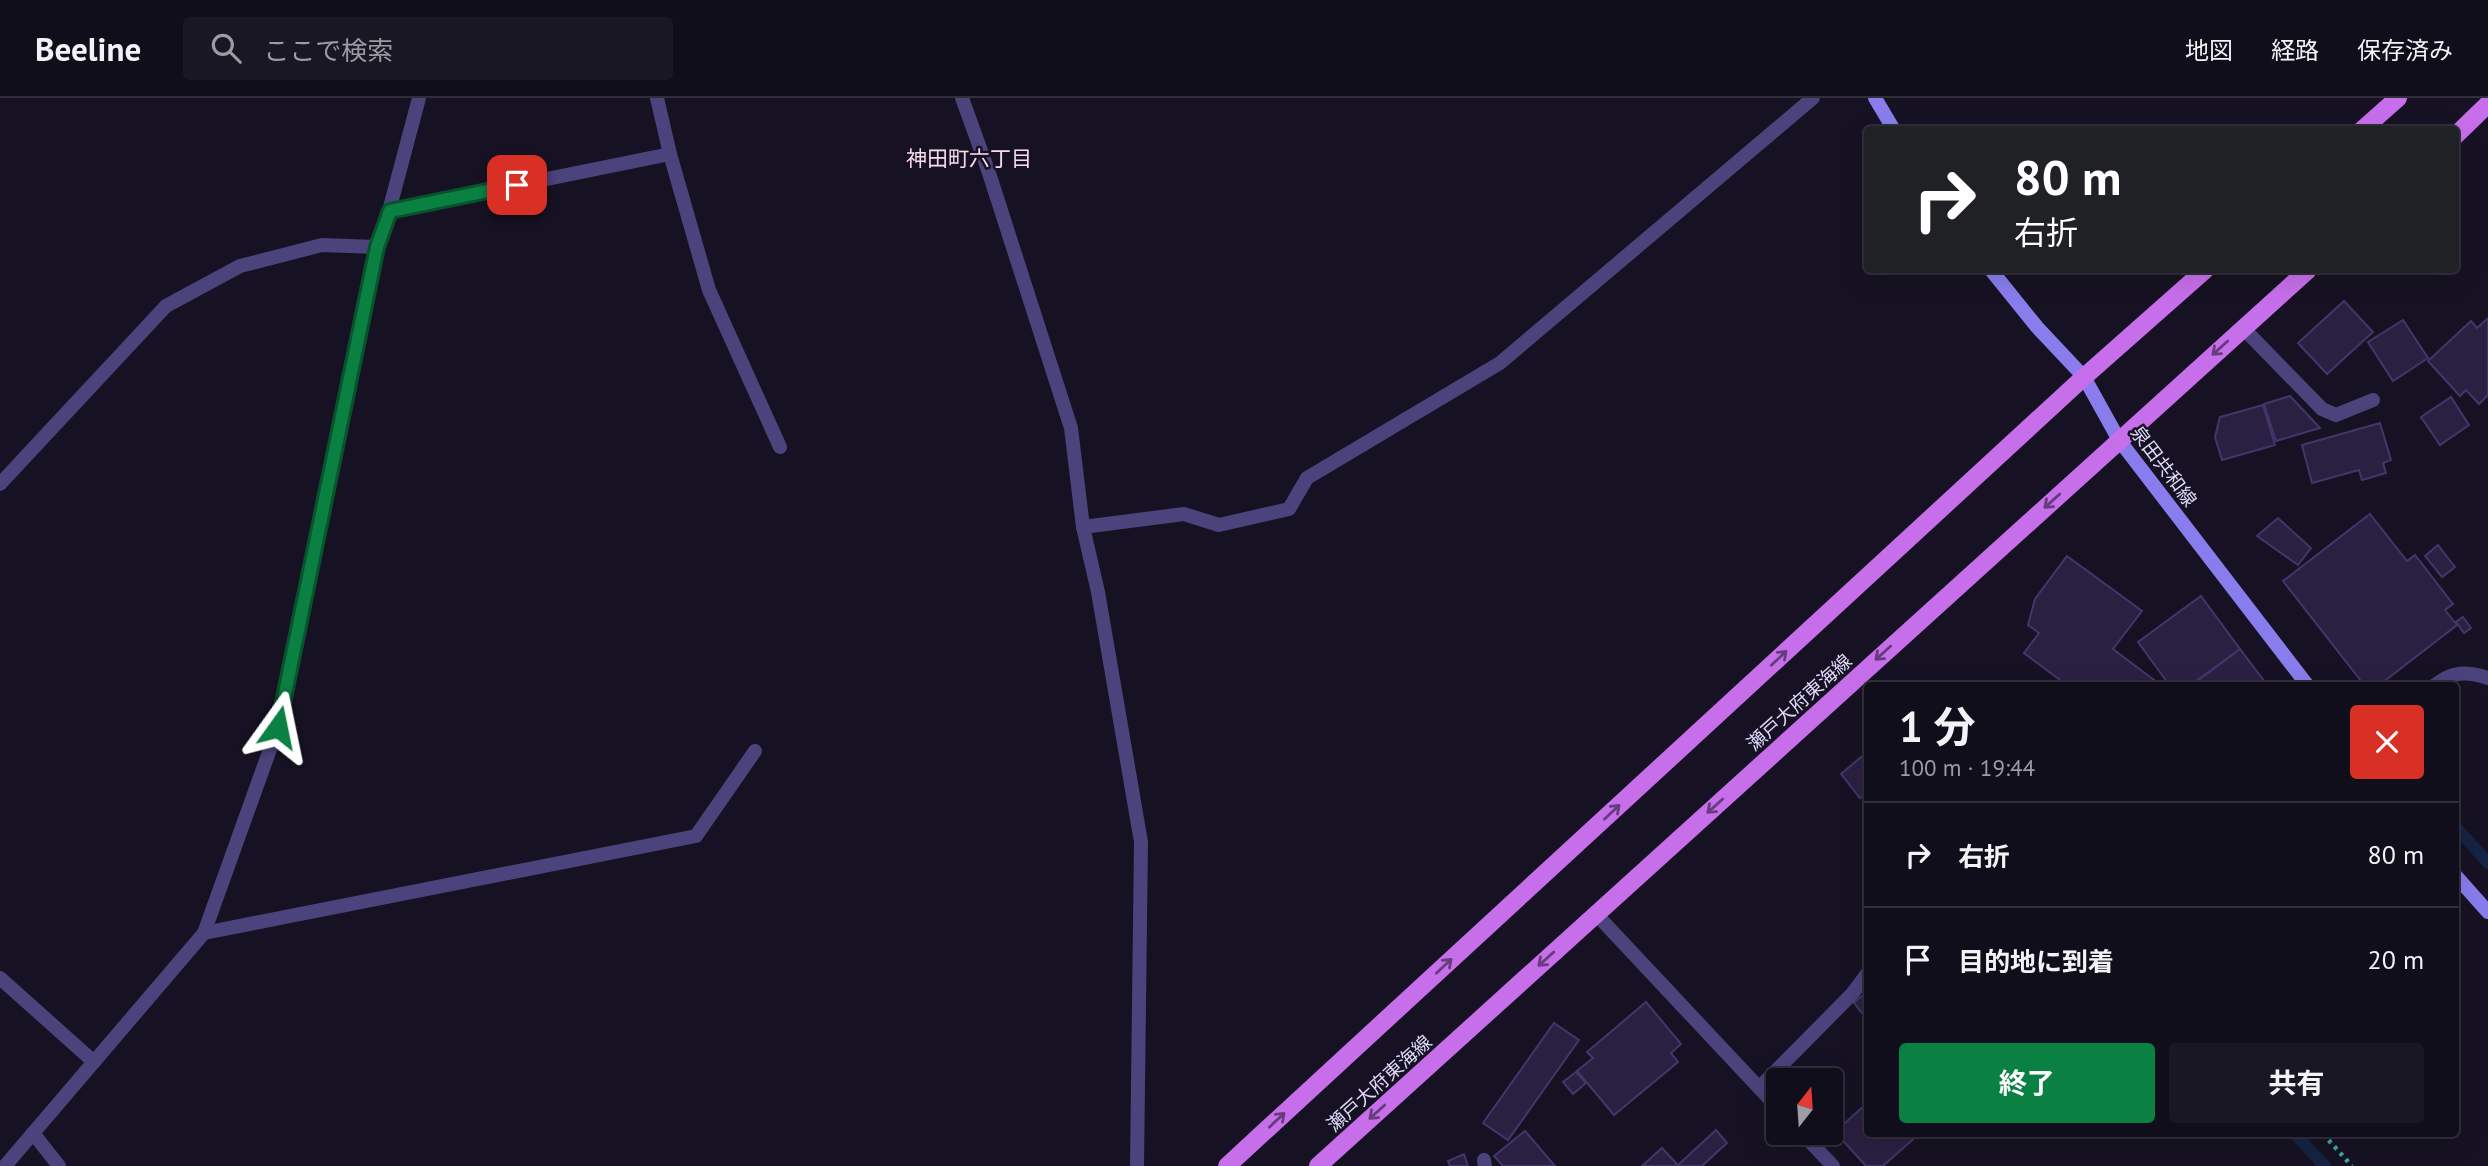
<!DOCTYPE html>
<html lang="ja">
<head>
<meta charset="utf-8">
<style>
	:root { --surface:#100e1a; --page:#191723; --text:#f1f3f6; --muted:#9c9ca2; --line:#302e39; --accent:#0b8043 }
	body { margin:0; font-family:"PT Sans","Noto Sans JP",sans-serif; background:var(--page); color:var(--text); height:100vh; display:flex; flex-direction:column; font-size:26px; white-space:nowrap }
	* { box-sizing:border-box; margin:0 }
	p { font-size:23px; color:var(--muted) }
	.icon { flex:none; width:38px; height:38px; fill:none; stroke:currentColor; stroke-width:2; stroke-linecap:round; stroke-linejoin:round }
	.map { position:relative; flex:1; overflow:hidden }
	.side { position:absolute; left:1864px; top:584px; width:595px; height:455px; display:flex; flex-direction:column; background:var(--surface); border-radius:7px; box-shadow:0 7px 28px #0002,0 0 0 2px var(--line) }
	.side>* { flex:none }
	.banner { position:absolute; left:1864px; top:28px; width:595px; height:147px; border-radius:7px; box-shadow:0 7px 28px #0002,0 0 0 2px var(--line); background:#202124; color:#fff; overflow:hidden }
	.needle { width:46px; rotate:17deg }
	.fabs { position:absolute; left:1766px; top:970px; display:grid; gap:14px }
	.fabs a { display:grid; place-items:center; width:77px; height:77px; border-radius:7px; background:var(--surface); box-shadow:0 7px 28px #0002,0 0 0 2px var(--line); font-size:35px }
	.pin { position:absolute; display:grid; place-items:center; width:60px; height:60px; color:#fff; margin:-30px; border-radius:14px; box-shadow:0 4px 10px #0006 }
	.me { position:absolute; width:77px; margin:-38px; rotate:12deg; stroke-linejoin:round; filter:drop-shadow(0 0 5px #0008) }
	.turn { display:flex; align-items:center; gap:24px; height:147px; padding:0 35px; font-size:32px }
	.turn .icon { width:91px; height:91px; stroke-width:2.5 }
	.turn b { display:block; font-size:49px; line-height:60px }
	.round { display:grid; place-items:center; flex:none; width:74px; height:74px; border-radius:7px; background:var(--page) }
	.summary { display:flex; align-items:center; justify-content:space-between; height:119px; padding:0 35px }
	h1 { font-size:42px; font-weight:700; line-height:52px }
	.action { display:flex; gap:14px; margin-top:auto; padding:14px 35px }
	.action a { flex:1; height:80px; border-radius:7px; background:var(--accent); color:#fff; font-size:28px; font-weight:700; line-height:80px; text-align:center }
	.action a+a { background:var(--page); color:var(--text) }
	ul { padding:0; list-style:none }
	li { display:flex; align-items:center; gap:21px; height:105px; padding:0 35px; border-top:2px solid var(--line) }
	li div { flex:1 }
	li b { display:block; font-size:26px }
	li em { font-style:normal }
	header { display:flex; align-items:center; gap:42px; box-sizing:border-box; height:98px; padding:0 35px; background:var(--surface); border-bottom:2px solid var(--line) }
	header strong { font-size:33px }
	nav { display:flex; gap:38px; margin-inline-start:auto; font-size:24px }
	.search { width:490px; height:63px; background:var(--page); display:flex; align-items:center; gap:18px; box-sizing:border-box; padding:0 24px; border-radius:7px; color:var(--muted); font-size:26px }
	.map>svg:first-child { display:block }
	.lines { fill:none; stroke-linecap:round; stroke-linejoin:round }
	.stream { stroke:#152344; stroke-width:12 }
	.building { fill:#2a2042; stroke:#44356a; stroke-width:2 }
	.path { stroke:#3fa5a7; stroke-width:4.5; stroke-dasharray:3.5 5; stroke-linecap:butt }
	.lane { stroke:#4a437c; stroke-width:14 }
	.street { stroke:#4a437c; stroke-width:14 }
	.secondary { stroke:#897ded; stroke-width:14 }
	.primary { stroke:#c76feb; stroke-width:18 }
	.oneway { stroke:#663c7d }
	.route-casing { stroke:#07532c; stroke-width:18 }
	.route { stroke:#0b8043; stroke-width:12 }
	.labels { text-anchor:middle; stroke-width:5; stroke-linejoin:round; paint-order:stroke }
	.street-label { font-size:19px; fill:#dfd9fa; stroke:#161223 }
	.neighbourhood-label { font-size:21px; fill:#fadbec; stroke:#161223 }
</style>
</head>
<body>
<header>
<strong>Beeline</strong>
<div class="search"><svg class="icon" aria-label="search" viewBox="0 0 24 24"><circle cx="10" cy="10" r="6"/><path d="M15 15l6 6"/></svg>ここで検索</div>
<nav><a>地図</a><a>経路</a><a>保存済み</a></nav>
</header>
<div class="map">
<svg width="2488" height="1068" viewBox="0 0 2488 1068">
	<rect width="100%" height="100%" fill="#161223"/>
	<g class="lines">
		<!-- stream -->
		<g class="stream">
			<path d="M2455,728L2488,765"/>
			<path d="M2295,1036L2325,1068"/>
		</g>
	</g>
	<!-- building -->
	<g class="building">
		<path d="M2344,203L2373,234L2327,276L2298,245Z"/>
		<path d="M2488,220V297L2479,306L2466,292L2460,298L2428,263L2471,223L2477,230Z"/>
		<path d="M2403,222L2428,260L2393,283L2368,244Z"/>
		<path d="M2290,298L2320,330L2276,343L2264,306Z"/>
		<path d="M2451,299L2469,327L2440,347L2421,319Z"/>
		<path d="M2263,307L2275,347L2222,362L2215,339L2220,319Z"/>
		<path d="M2380,325L2391,362L2383,365L2386,375L2362,382L2359,372L2312,385L2302,347Z"/>
		<path d="M2370,416L2407,463L2415,457L2453,506L2445,512L2457,527L2378,588H2365L2283,483Z"/>
		<path d="M2278,420L2311,450L2298,467L2257,438Z"/>
		<path d="M2438,447L2455,469L2442,479L2425,458Z"/>
		<path d="M2067,458L2142,513L2113,551L2162,588H2068L2024,555L2039,535L2028,527L2035,501Z"/>
		<path d="M2201,498L2240,551L2189,588H2170L2138,544Z"/>
		<path d="M2463,519L2471,530L2464,535L2456,524Z"/>
		<path d="M2240,551L2268,588H2191Z"/>
		<path d="M1867,654V694L1860,700L1841,676Z"/>
		<path d="M1867,893V910L1862,915L1854,905Z"/>
		<path d="M1646,904L1681,946L1671,955L1678,964L1614,1017L1577,973L1593,960L1587,954Z"/>
		<path d="M1554,925L1579,942L1508,1042L1483,1025Z"/>
		<path d="M1576,974L1586,985L1573,996L1563,984Z"/>
		<path d="M1867,1005V1036H1919L1883,1068H1866L1835,1034Z"/>
		<path d="M1716,1032L1727,1045L1702,1068H1677Z"/>
		<path d="M1525,1033L1555,1068H1503L1494,1058Z"/>
		<path d="M1662,1050L1677,1066L1675,1068H1642Z"/>
		<path d="M1464,1056L1468,1068H1450L1448,1063Z"/>
	</g>
	<g class="lines">
		<!-- path -->
		<path class="path" d="M2323,1036L2352,1068"/>
		<!-- lane -->
		<g class="lane">
			<path d="M2243,230L2322,311L2336,317L2373,302"/>
			<path d="M1759,990L1852,896L1867,876"/>
			<path d="M1484,1062L1485,1068"/>
		</g>
		<!-- street -->
		<g class="street">
			<path d="M657,0L670,56L709,192L780,349"/>
			<path d="M962,0L989,75L1071,330L1083,429L1098,494L1141,744L1137,1068"/>
			<path d="M389,113L670,56"/>
			<path d="M0,386L166,208L240,168L322,147L377,149"/>
			<path d="M1083,429L1184,416L1219,427L1289,411L1307,380L1500,265L1813,0"/>
			<path d="M2434,588C2452,573 2466,573 2488,580"/>
			<path d="M1596,816L1778,1010"/>
			<path d="M204,835L696,738L755,653"/>
			<path d="M0,880L94,964"/>
			<path d="M1801,1034L1833,1068"/>
			<path d="M33,1035L59,1068"/>
			<path d="M5,1068L204,835L278,629L377,149L389,113L419,0"/>
		</g>
		<!-- secondary -->
		<g class="secondary">
			<path d="M1875,0L1894,32"/>
			<path d="M1991,172L2037,229L2084,279L2119,342L2308,588"/>
			<path d="M2455,777L2488,814"/>
		</g>
		<!-- primary -->
		<g class="primary">
			<path d="M2362,32L2398,0"/>
			<path d="M2455,38L2488,6"/>
			<path d="M1227,1068L2084,279L2205,172"/>
			<path d="M1318,1068L2308,172"/>
		</g>
	</g>
	<!-- one-way arrows -->
	<defs><path id="oneway-shaft" d="M-6 0H5M1.5-3L5.5 0L1.5 3" fill="none" stroke-width="1.6" stroke-linecap="round" stroke-linejoin="round" transform="scale(1.75)"/></defs>
	<g class="oneway">
		<use href="#oneway-shaft" transform="translate(2220 250) rotate(138)"/>
		<use href="#oneway-shaft" transform="translate(2052 403) rotate(138)"/>
		<use href="#oneway-shaft" transform="translate(1883 555) rotate(138)"/>
		<use href="#oneway-shaft" transform="translate(1779 560) rotate(-43)"/>
		<use href="#oneway-shaft" transform="translate(1715 708) rotate(138)"/>
		<use href="#oneway-shaft" transform="translate(1612 714) rotate(-43)"/>
		<use href="#oneway-shaft" transform="translate(1546 861) rotate(138)"/>
		<use href="#oneway-shaft" transform="translate(1444 868) rotate(-43)"/>
		<use href="#oneway-shaft" transform="translate(1377 1014) rotate(138)"/>
		<use href="#oneway-shaft" transform="translate(1277 1022) rotate(-43)"/>
	</g>
	<g class="lines">
		<!-- route casing -->
		<g class="route-casing">
			<path id="route" d="M278,629L377,149L390,113L517,87"/>
		</g>
		<!-- route -->
		<use href="#route" class="route"/>
	</g>
	<g class="labels">
		<!-- street labels -->
		<g class="street-label">
			<text transform="translate(2164 368) rotate(53)" y="7">泉田共和線</text>
			<text transform="translate(1799 604) rotate(-42)" y="7">瀬戸大府東海線</text>
			<text transform="translate(1379 985) rotate(-42)" y="7">瀬戸大府東海線</text>
		</g>
		<!-- neighbourhood labels -->
		<g class="neighbourhood-label">
			<text x="969" y="68">神田町六丁目</text>
		</g>
	</g>
</svg>
<div class="fabs">
<a><svg class="needle" viewBox="-14 -14 28 28"><path d="M0-13l5 13h-10z" fill="#e53935"/><path d="M0 13l5-13h-10z" fill="#9c9ca2"/></svg></a>
</div>
<div class="pin" style="left:517px;top:87px;background:#d93025"><svg class="icon" aria-label="arrive" viewBox="0 0 24 24"><path d="M6 21V4h12l-3 4 3 4H6"/></svg></div>
<svg class="me" style="left:278px;top:629px" viewBox="-20 -20 40 40"><path d="M0-17L14 15 0 8-14 15z" fill="#0b8043" stroke="#fff" stroke-width="4"/></svg>
<div class="banner">
<div class="turn"><svg class="icon" aria-label="right" viewBox="0 0 24 24"><path d="M7 20v-9h11M14 6l5 5-5 5"/></svg><div><b>80 m</b>右折</div></div>
</div>
<section class="side">
<div class="summary"><div><h1>1 分</h1><p>100 m · 19:44</p></div><a class="round" style="background:#d93025;color:#fff"><svg class="icon" aria-label="close" viewBox="0 0 24 24"><path d="M6 6l12 12M18 6L6 18"/></svg></a></div>
<ul>
<li><svg class="icon" aria-label="right" viewBox="0 0 24 24"><path d="M7 20v-9h11M14 6l5 5-5 5"/></svg><div><b>右折</b></div><em>80 m</em></li>
<li><svg class="icon" aria-label="arrive" viewBox="0 0 24 24"><path d="M6 21V4h12l-3 4 3 4H6"/></svg><div><b>目的地に到着</b></div><em>20 m</em></li>
</ul>
<div class="action"><a>終了</a><a>共有</a></div>
</section>
</div>
</body>
</html>
